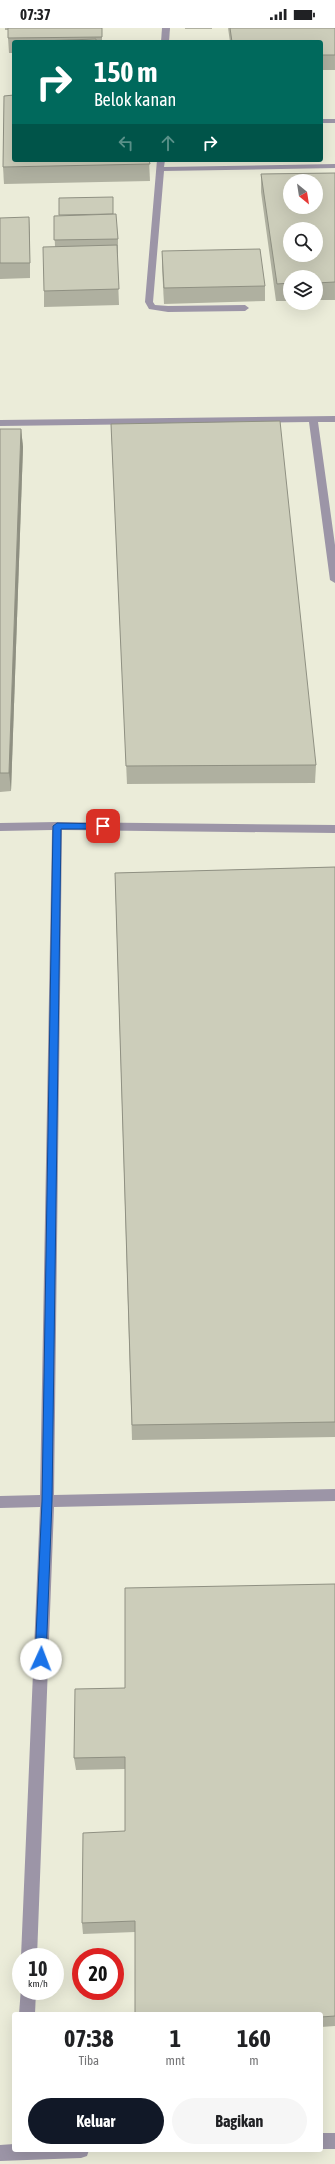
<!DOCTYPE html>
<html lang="id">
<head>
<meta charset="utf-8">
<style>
	:root { --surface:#fff; --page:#f6f6f6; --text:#202124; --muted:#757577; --accent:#111827 }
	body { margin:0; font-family:"Asap Condensed",sans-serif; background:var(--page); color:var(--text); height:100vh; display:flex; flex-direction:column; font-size:15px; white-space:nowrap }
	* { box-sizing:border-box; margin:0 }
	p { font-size:13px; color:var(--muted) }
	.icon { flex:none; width:22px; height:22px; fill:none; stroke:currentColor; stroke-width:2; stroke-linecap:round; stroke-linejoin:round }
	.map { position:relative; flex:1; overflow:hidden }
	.panel { position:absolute; left:12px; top:1984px; width:311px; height:140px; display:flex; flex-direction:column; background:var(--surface); border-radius:4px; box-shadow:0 4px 16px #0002 }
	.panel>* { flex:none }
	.hud { position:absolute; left:12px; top:12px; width:311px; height:122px; border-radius:4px; box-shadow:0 4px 16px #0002; background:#00695c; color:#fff; overflow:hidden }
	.needle { width:26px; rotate:150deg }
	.tools { position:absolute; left:283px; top:146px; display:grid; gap:8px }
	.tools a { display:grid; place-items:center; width:40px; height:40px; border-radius:50%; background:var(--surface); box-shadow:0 4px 16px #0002; font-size:20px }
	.speed { position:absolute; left:12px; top:1920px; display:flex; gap:8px; font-size:20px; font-weight:700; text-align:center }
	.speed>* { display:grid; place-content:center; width:52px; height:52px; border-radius:50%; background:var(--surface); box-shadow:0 4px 16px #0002; line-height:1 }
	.speed small { font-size:10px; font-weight:400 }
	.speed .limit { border:6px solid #d22; background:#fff; color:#111 }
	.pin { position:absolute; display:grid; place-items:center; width:34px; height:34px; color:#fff; margin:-17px; border-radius:8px; box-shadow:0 2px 6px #0006 }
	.me { position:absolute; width:44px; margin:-22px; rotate:2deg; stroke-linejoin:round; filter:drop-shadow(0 0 3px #0008) }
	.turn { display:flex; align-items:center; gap:14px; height:84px; padding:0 16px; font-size:18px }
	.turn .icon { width:52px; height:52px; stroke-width:2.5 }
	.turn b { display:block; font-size:28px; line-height:34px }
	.lanes { display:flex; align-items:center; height:38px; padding:0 16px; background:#0003; justify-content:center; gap:20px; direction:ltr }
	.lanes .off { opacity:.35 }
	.eta { display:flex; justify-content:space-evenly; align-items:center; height:68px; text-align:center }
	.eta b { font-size:24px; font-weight:700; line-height:28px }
	.button { display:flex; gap:8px; margin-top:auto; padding:8px 16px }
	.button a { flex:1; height:46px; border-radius:24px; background:var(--accent); color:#fff; font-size:16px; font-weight:700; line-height:46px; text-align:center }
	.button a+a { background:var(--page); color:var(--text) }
	.status { display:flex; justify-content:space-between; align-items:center; height:28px; padding:0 20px; background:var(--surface); direction:ltr }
	.status svg { height:11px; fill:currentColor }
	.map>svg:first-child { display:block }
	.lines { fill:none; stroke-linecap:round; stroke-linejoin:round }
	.lane { fill:#9c95a7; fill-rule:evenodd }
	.street { fill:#9c95a7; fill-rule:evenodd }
	.wall { fill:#afb0a0 }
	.shaded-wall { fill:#8f9082 }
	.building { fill:#cccdba; stroke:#8f9082; fill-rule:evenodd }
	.route { fill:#1a73e8; stroke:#114b97 }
</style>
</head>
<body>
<div class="status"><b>07:37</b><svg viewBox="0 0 49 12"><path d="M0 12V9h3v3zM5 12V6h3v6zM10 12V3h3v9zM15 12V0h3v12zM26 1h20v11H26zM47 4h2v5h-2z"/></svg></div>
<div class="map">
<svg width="335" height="2136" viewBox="0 0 335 2136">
	<rect width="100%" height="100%" fill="#ebecd9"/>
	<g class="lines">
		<!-- lane -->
		<g class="lane">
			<path d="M162,0H170L169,14H161Z"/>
			<rect x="321" y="91" width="14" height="4"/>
			<path d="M157,132H165L164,139L335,136V140L164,143L153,274L155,277L168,278L245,277L249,280L245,283L168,284L149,281L145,274Z"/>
			<path d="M335,388V394H318L335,517V555L330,552L309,394L0,398V392Z"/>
			<path d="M57,794L335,797V805L62,802L54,1467L335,1461V1473L54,1479L37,1929H21L40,1479L0,1480V1468L40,1467L52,802L0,803V795Z"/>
			<path d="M21,1960V1963H36L35,1986H19Z"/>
		</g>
		<!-- street -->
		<g class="street">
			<rect x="321" y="2105" width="14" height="16"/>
			<path d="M14,2116V2122H89L87,2128L81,2130L0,2133V2117Z"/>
		</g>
	</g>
	<!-- wall -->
	<g class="wall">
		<path d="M5,0H102V14H14V25H9L8,10V2H5Z"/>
		<rect x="185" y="0" width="27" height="1"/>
		<path d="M228,0H335V42H321V14H230Z"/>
		<path d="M149,132L150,153L4,156L3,139Z"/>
		<path d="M335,145V272H316V249H290V273H276L261,164V146Z"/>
		<path d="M113,186L118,211V226H117L119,277L44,279V263L55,219L54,188Z"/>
		<path d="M0,190L30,204V250L0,251Z"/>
		<path d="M162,223L265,258V273L164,276L162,239Z"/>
		<path d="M111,396L316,737L315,755L127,756Z"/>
		<path d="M0,401H21L23,419L11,763L0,764Z"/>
		<path d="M335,839V1409L132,1412L115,845Z"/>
		<path d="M335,1556V1998L321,1999V1986L135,1904L83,1906L82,1895L125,1803V1741L76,1742L74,1730L125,1660Z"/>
	</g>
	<!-- shaded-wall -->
	<g class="shaded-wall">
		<path d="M29,189L30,204V250V235Z"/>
		<path d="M21,401L23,419L11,763L9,745Z"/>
	</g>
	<!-- building -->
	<g class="building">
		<path d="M8,0H102V9L8,10Z"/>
		<path d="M230,0H335V27H321V14H232Z"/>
		<path d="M96,11V14H14V34L13,14Z"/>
		<path d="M14,67V132H149L150,136L3,139L4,68Z"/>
		<path d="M335,145V254L316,255V249H290V255L277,256L261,146ZM290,153H316V179H290ZM290,201H316V227H290Z"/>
		<path d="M113,169V186L59,187V170Z"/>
		<path d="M116,186L118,211L54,212V188Z"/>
		<path d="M29,189L30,235H0V190Z"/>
		<path d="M117,217L119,261L44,263L43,219Z"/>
		<path d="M260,221L265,258L164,260L162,223Z"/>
		<path d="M280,393L316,737L126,738L111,396Z"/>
		<path d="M0,401H21L9,745H0Z"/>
		<path d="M335,839V1394L132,1397L115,845Z"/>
		<path d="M335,1556V1988L321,1989V1986H135V1893L82,1895L83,1805L125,1803V1729L74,1730L75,1661L125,1660V1560Z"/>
	</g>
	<!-- route -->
	<path class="route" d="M57,795L103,796L107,798L103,801H61L52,1473L46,1631L45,1635L41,1636L37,1635L35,1631L42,1473L53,798Z"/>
</svg>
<div class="tools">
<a><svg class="needle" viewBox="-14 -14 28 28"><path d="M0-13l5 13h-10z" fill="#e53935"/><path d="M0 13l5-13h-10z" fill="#757577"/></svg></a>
<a><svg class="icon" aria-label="search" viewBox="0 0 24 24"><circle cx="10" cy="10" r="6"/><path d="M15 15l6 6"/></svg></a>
<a><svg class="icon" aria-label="layers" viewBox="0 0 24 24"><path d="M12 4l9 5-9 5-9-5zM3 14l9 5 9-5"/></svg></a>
</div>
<div class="speed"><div>10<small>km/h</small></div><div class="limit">20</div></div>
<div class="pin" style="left:103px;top:798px;background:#d93025"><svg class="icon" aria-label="arrive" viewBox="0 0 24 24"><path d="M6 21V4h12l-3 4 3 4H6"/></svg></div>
<svg class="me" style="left:41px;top:1631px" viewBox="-20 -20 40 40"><circle r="19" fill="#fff"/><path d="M0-13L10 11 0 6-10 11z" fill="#1a73e8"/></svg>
<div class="hud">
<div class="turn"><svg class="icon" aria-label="right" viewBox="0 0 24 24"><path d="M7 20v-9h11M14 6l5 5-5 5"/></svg><div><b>150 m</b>Belok kanan</div></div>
<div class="lanes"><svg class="icon off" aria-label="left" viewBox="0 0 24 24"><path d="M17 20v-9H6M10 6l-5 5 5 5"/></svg><svg class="icon off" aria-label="ahead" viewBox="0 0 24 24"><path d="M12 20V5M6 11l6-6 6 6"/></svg><svg class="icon" aria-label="right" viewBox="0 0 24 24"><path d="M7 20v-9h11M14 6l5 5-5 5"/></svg></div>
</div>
<section class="panel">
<div class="eta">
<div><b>07:38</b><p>Tiba</p></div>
<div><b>1</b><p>mnt</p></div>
<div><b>160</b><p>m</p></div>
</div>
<div class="button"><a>Keluar</a><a>Bagikan</a></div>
</section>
</div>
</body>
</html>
